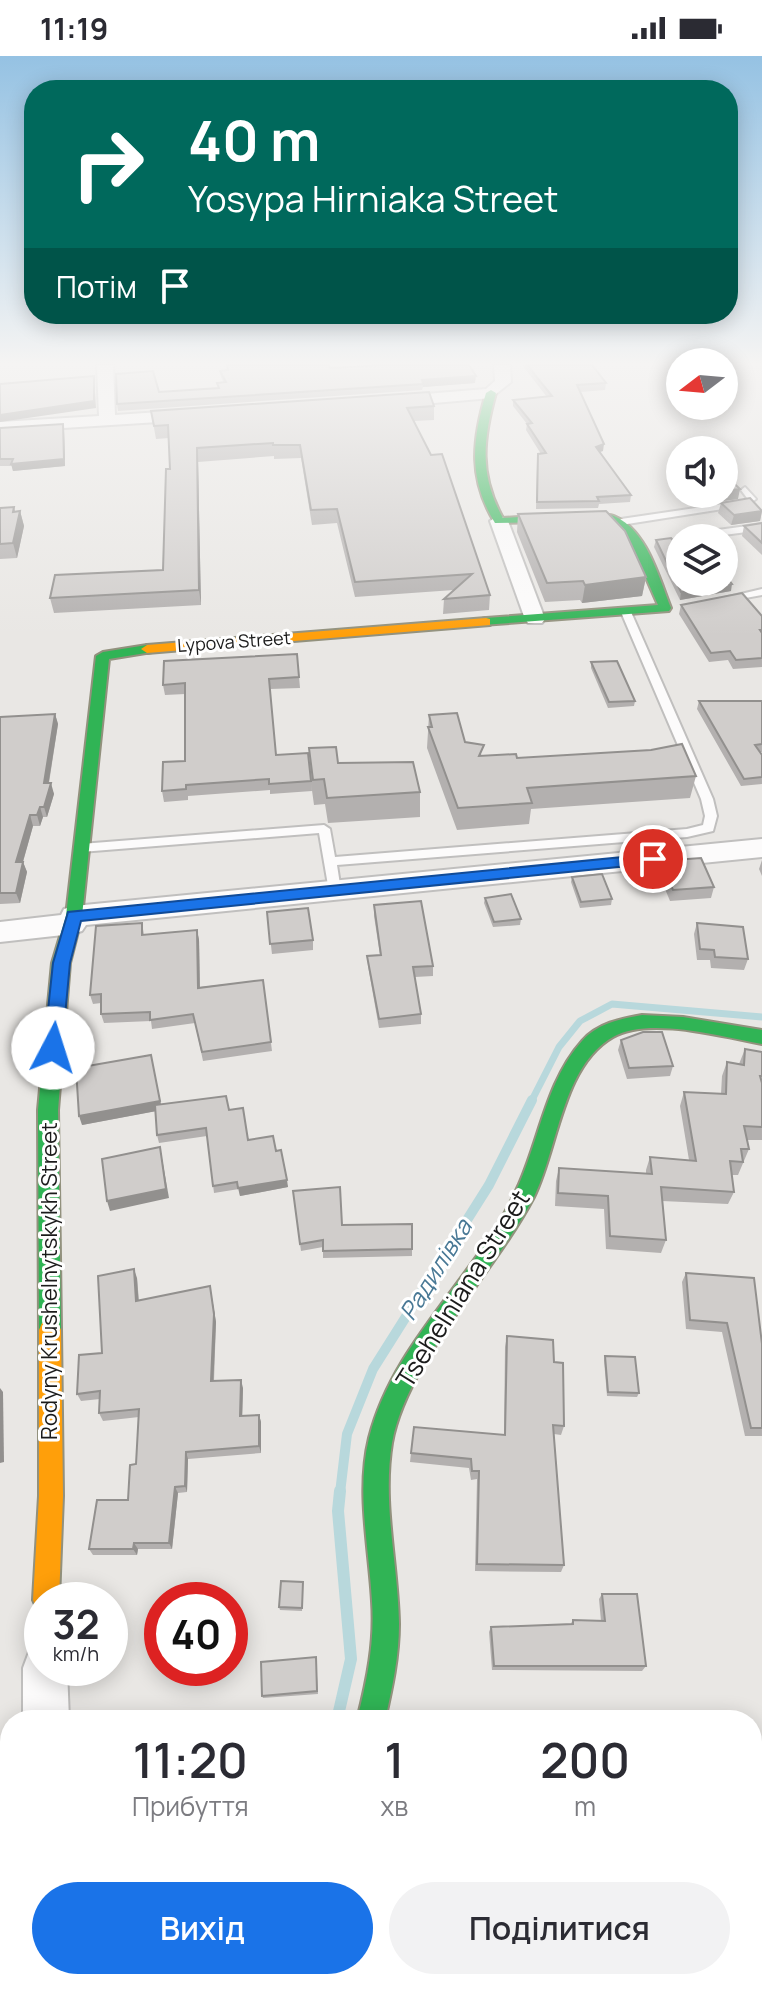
<!DOCTYPE html>
<html lang="uk">
<head>
<meta charset="utf-8">
<style>
	:root { --surface:#fff; --page:#f2f2f3; --text:#2b2b33; --muted:#7c7c81; --accent:#1a73e8 }
	body { margin:0; font-family:Manrope,sans-serif; background:var(--page); color:var(--text); height:100vh; display:flex; flex-direction:column; font-size:30px; white-space:nowrap }
	* { box-sizing:border-box; margin:0 }
	p { font-size:26px; color:var(--muted) }
	.icon { flex:none; width:44px; height:44px; fill:none; stroke:currentColor; stroke-width:2; stroke-linecap:round; stroke-linejoin:round }
	.map { position:relative; flex:1; overflow:hidden }
	.side { position:absolute; left:0px; top:1654px; width:762px; height:280px; display:flex; flex-direction:column; background:var(--surface); border-radius:32px 32px 0 0; box-shadow:0 4px 20px #0003 }
	.side>* { flex:none }
	.guide { position:absolute; left:24px; top:24px; width:714px; height:244px; border-radius:32px; box-shadow:0 4px 20px #0003; background:#00695c; color:#fff; overflow:hidden }
	.needle { width:52px; rotate:254deg }
	.buttons { position:absolute; left:666px; top:292px; display:grid; gap:16px }
	.buttons a { display:grid; place-items:center; width:72px; height:72px; border-radius:50%; background:var(--surface); box-shadow:0 4px 20px #0003; font-size:40px }
	.speed { position:absolute; left:24px; top:1526px; display:flex; gap:16px; font-size:40px; font-weight:700; text-align:center }
	.speed>* { display:grid; place-content:center; width:104px; height:104px; border-radius:50%; background:var(--surface); box-shadow:0 4px 20px #0003; line-height:1 }
	.speed small { font-size:20px; font-weight:400 }
	.speed .limit { border:12px solid #d22; background:#fff; color:#111 }
	.pin { position:absolute; display:grid; place-items:center; width:68px; height:68px; color:#fff; margin:-34px; border:4px solid #fff; border-radius:50%; box-shadow:0 2px 8px #0007 }
	.me { position:absolute; width:88px; margin:-44px; rotate:5deg; stroke-linejoin:round; filter:drop-shadow(0 0 6px #0008) }
	.turn { display:flex; align-items:center; gap:28px; height:168px; padding:0 32px; font-size:36px }
	.turn .icon { width:104px; height:104px; stroke-width:2.5 }
	.turn b { display:block; font-size:56px; line-height:68px }
	.then { display:flex; align-items:center; height:76px; padding:0 32px; background:#0003; gap:16px; font-size:30px }
	.eta { display:flex; justify-content:space-evenly; align-items:center; height:136px; text-align:center }
	.eta b { font-size:48px; font-weight:600; line-height:56px }
	.cta { display:flex; gap:16px; margin-top:auto; padding:16px 32px }
	.cta a { flex:1; height:92px; border-radius:48px; background:var(--accent); color:#fff; font-size:32px; font-weight:600; line-height:92px; text-align:center }
	.cta a+a { background:var(--page); color:var(--text) }
	.status { display:flex; justify-content:space-between; align-items:center; height:56px; padding:0 40px; background:var(--surface); direction:ltr }
	.status svg { height:22px; fill:currentColor }
	.map>svg:first-child { display:block }
	.lines { fill:none; stroke-linecap:round; stroke-linejoin:round }
	.stream-far2 { stroke:#b8d8dc; stroke-width:7 }
	.stream-far1 { stroke:#b8d8dc; stroke-width:10 }
	.stream { stroke:#b8d8dc; stroke-width:12 }
	.lane-casing { stroke:#c0bfbe; stroke-width:4 }
	.street-casing { stroke:#c0bfbe; stroke-width:4 }
	.fast-casing { stroke:#92917d; stroke-width:4 }
	.slow-casing { stroke:#92917d; stroke-width:4 }
	.lane { fill:#fcfbfb; fill-rule:evenodd }
	.street { fill:#fcfbfb; fill-rule:evenodd }
	.fast { fill:#30b455; fill-rule:evenodd }
	.slow { fill:#ff9f0a; fill-rule:evenodd }
	.wall { fill:#b3b0af }
	.shaded-wall { fill:#92908e }
	.building { fill:#d0cdcb; stroke:#92908e; stroke-width:2 }
	.route { fill:#1a73e8; stroke:#114b97; stroke-width:2 }
	.labels { text-anchor:middle; stroke-width:6; stroke-linejoin:round; paint-order:stroke }
	.far-street-label { font-size:18px; fill:#1b1b1b; stroke:#fff }
	.street-label { font-size:22px; fill:#1b1b1b; stroke:#fff }
	.water-label { font-size:24px; font-style:italic; fill:#487895; stroke:#fff }
	.near-street-label { font-size:26px; fill:#1b1b1b; stroke:#fff }
</style>
</head>
<body>
<div class="status"><b>11:19</b><svg viewBox="0 0 49 12"><path d="M0 12V9h3v3zM5 12V6h3v6zM10 12V3h3v9zM15 12V0h3v12zM26 1h20v11H26zM47 4h2v5h-2z"/></svg></div>
<div class="map">
<svg width="762" height="1934" viewBox="0 0 762 1934">
	<rect width="100%" height="100%" fill="#e9e7e4"/>
	<g class="lines">
		<!-- stream-far2 -->
		<path class="stream-far2" d="M531,1046L559,991L580,965L612,948L762,961"/>
		<!-- stream-far1 -->
		<path class="stream-far1" d="M340,1437L347,1378L373,1313L489,1129L532,1044"/>
		<!-- stream -->
		<g class="stream">
			<path d="M337,1664L351,1603L338,1455L340,1435"/>
			<path d="M216,1934L220,1924"/>
		</g>
		<!-- lane casing -->
		<g class="lane-casing">
			<g id="lane">
				<path d="M745,431L756,443L748,449L621,469L617,466L621,463L743,445L747,442L741,434Z"/>
				<path d="M762,468V474L701,482H680V484L677,482L681,479Z"/>
				<path d="M762,533V539L729,545L724,542Z"/>
				<path d="M626,553L631,556L713,743L717,760L713,775L687,781L337,809L341,835L335,839L329,835L319,777L81,796L75,792L81,788L324,769L330,773L335,801L687,773L703,769L705,760L701,743L621,556Z"/>
			</g>
		</g>
		<!-- street casing -->
		<g class="street-casing">
			<g id="street">
				<path d="M97,309H113L115,359L190,354L198,359L190,364L0,376V366L99,360Z"/>
				<path d="M494,309H510L511,326L491,342L389,351L381,346L389,341L486,333L495,325Z"/>
				<path d="M499,459L508,465L545,563L542,567H528L525,563L490,465Z"/>
				<path d="M762,783V801L86,869L82,875L72,878L0,886V866L61,859L64,853L74,850Z"/>
				<path d="M42,1591V1612H67L69,1664H23V1612L29,1596Z"/>
				<path d="M58,1924H110L113,1934H61Z"/>
				<path d="M240,1924H292L290,1934H238Z"/>
			</g>
		</g>
		<!-- fast casing -->
		<g class="fast-casing">
			<g id="fast">
				<path d="M491,334L496,337C483,383 479,419 503,462C522,461 601,455 614,460C647,474 659,522 671,552L669,555L482,569V563L486,562L658,549L632,490L607,465L495,467C468,423 472,385 486,337Z"/>
				<path d="M147,589L153,593L152,596L109,603L82,860L70,907L58,1054L61,1274L58,1281L50,1284L42,1281L39,1274L38,1054L52,907L66,860L96,600L103,596Z"/>
				<path d="M642,959L683,961L762,974V988C723,981 649,960 613,981C562,1010 558,1093 534,1141C495,1216 406,1307 392,1387C382,1448 398,1507 399,1568C399,1601 392,1633 385,1664H357C367,1624 375,1586 372,1545C369,1491 356,1435 369,1382C394,1283 480,1218 519,1128C540,1080 547,1024 582,985C598,967 620,963 642,959Z"/>
			</g>
		</g>
		<!-- slow casing -->
		<g class="slow-casing">
			<g id="slow">
				<path d="M486,562L490,563V569L147,597L141,593L147,589Z"/>
				<path d="M50,1264L58,1267L61,1274L63,1440L59,1544H42V1555L37,1553L33,1544L39,1440V1274L42,1267Z"/>
			</g>
		</g>
		<!-- lane -->
		<use href="#lane" class="lane"/>
		<!-- street -->
		<use href="#street" class="street"/>
		<!-- fast -->
		<use href="#fast" class="fast"/>
		<!-- slow -->
		<use href="#slow" class="slow"/>
	</g>
	<!-- wall -->
	<g class="wall">
		<path d="M226,309H329L330,312L385,309H469L475,327L423,331L422,334L118,355L117,348L159,336L218,332L217,327H224L221,321L220,315L227,314Z"/>
		<path d="M522,309H592L606,327L605,334L580,336L603,395L600,396L631,439L630,446L599,448L598,452L536,453L537,405L541,398L526,374L527,368L513,350V344L547,341Z"/>
		<path d="M434,350V364L414,365L490,539L489,554L443,558L444,543L454,534L355,541L337,467L312,469L301,402L274,403V400L198,406L201,549L54,557L50,542L163,514L170,413L169,382L156,383L151,355Z"/>
		<path d="M0,372L64,375L65,410L13,415L12,410H0Z"/>
		<path d="M699,438H724L738,443L708,447Z"/>
		<path d="M721,447L762,455L760,465L731,469L718,457Z"/>
		<path d="M0,452L15,456L20,455L24,470L17,502L0,503Z"/>
		<path d="M518,458L646,521L642,540L582,547L580,544L545,546L517,476Z"/>
		<path d="M762,467V499L742,480L744,470Z"/>
		<path d="M656,484L680,526L731,535L680,544L654,491Z"/>
		<path d="M681,549L762,560V611L733,613L728,604L709,606L679,558Z"/>
		<path d="M297,598L300,632L270,633L276,699L310,712L309,692L338,707L420,736V761L328,767L325,748L314,749L311,727L312,735L270,738V734L188,740V744L164,746L162,735L185,705V638L165,639L163,629Z"/>
		<path d="M591,606L635,645L634,650L608,652L591,612Z"/>
		<path d="M699,645H762V696H760L762,699V728L741,730L697,653Z"/>
		<path d="M55,658L58,668L49,727L54,738L47,761H43L40,770H33L23,806L27,816L20,847L0,848V661Z"/>
		<path d="M429,659L483,700L696,720L690,742L531,753L529,768L457,774L427,692Z"/>
		<path d="M762,804V820L759,813Z"/>
		<path d="M660,805L714,831L711,842L670,845L658,816Z"/>
		<path d="M572,821L612,843L611,849L580,852L571,826Z"/>
		<path d="M485,842L521,863L520,869L493,871L484,847Z"/>
		<path d="M374,849L433,910V920L415,921L421,958V968L379,972L368,910L367,900L380,899L374,860Z"/>
		<path d="M267,856L313,884V894L272,898Z"/>
		<path d="M142,867L144,879L197,874L199,884L200,931L263,924L272,995L203,1005L195,967L152,973L151,965L104,967L101,958V947L93,948L90,939Z"/>
		<path d="M697,867L748,903L744,914L711,912L710,904H697L694,878Z"/>
		<path d="M621,984L673,1010L670,1020L627,1023L618,994Z"/>
		<path d="M745,993L762,996V1084H747L749,1093L738,1119H732L734,1136L728,1148L662,1145L666,1184L661,1197L606,1193L604,1153L555,1150L556,1125L559,1112L646,1118V1114L650,1101L689,1104L680,1050L684,1036L721,1038L722,1020L727,1006L739,1008Z"/>
		<path d="M151,999L161,1048L229,1054L248,1084L276,1095L288,1131L240,1140L239,1133L214,1137L207,1080L159,1087L157,1079L156,1055L82,1069Z"/>
		<path d="M293,1135L342,1169L412,1168V1200L323,1202V1191L301,1195Z"/>
		<path d="M686,1217L762,1288V1380H745L722,1276L686,1273L682,1226Z"/>
		<path d="M137,1222L139,1245L210,1230L216,1266L214,1325L243,1332L242,1360L259,1359L261,1366V1397L188,1403L187,1436L178,1437L172,1493H138L137,1499H93L89,1493L128,1444L136,1408L139,1361L103,1365L99,1357L100,1343L81,1345L77,1338L102,1297Z"/>
		<path d="M507,1280L554,1306L564,1370L561,1379L554,1378L564,1509L561,1516L475,1515L477,1423L471,1424L469,1412L410,1406L414,1371L504,1379L505,1291Z"/>
		<path d="M605,1300L639,1337L637,1341L607,1340L604,1304Z"/>
		<path d="M303,1526L302,1555L280,1554L279,1551Z"/>
		<path d="M602,1538L646,1610L642,1615L492,1614L489,1576L491,1571L570,1569L573,1564L601,1565L599,1543Z"/>
		<path d="M316,1601L318,1638L263,1642L262,1640Z"/>
	</g>
	<!-- shaded-wall -->
	<g class="shaded-wall">
		<path d="M94,320L96,352L0,366V359Z"/>
		<path d="M476,320L475,327L423,331L422,324Z"/>
		<path d="M63,368L64,375L65,410L13,415L11,408Z"/>
		<path d="M604,388L603,395L595,397L596,391Z"/>
		<path d="M197,392L198,406L201,549L199,534Z"/>
		<path d="M740,433L738,443L708,447L711,438H724V435Z"/>
		<path d="M14,451L17,466L20,455L24,470L17,502L13,487Z"/>
		<path d="M762,455L760,465L731,469L734,459Z"/>
		<path d="M646,521L642,540L582,547L585,529Z"/>
		<path d="M732,528L731,535L680,544L681,536Z"/>
		<path d="M55,658L58,668L47,737L44,727Z"/>
		<path d="M51,727L54,738L47,761L44,751Z"/>
		<path d="M40,751L43,761L40,770L37,759Z"/>
		<path d="M30,759L33,770L20,816L16,806Z"/>
		<path d="M23,806L27,816L20,847L16,837Z"/>
		<path d="M197,874L199,884L200,941L198,932Z"/>
		<path d="M151,999L162,1054L82,1069L79,1060Z"/>
		<path d="M160,1091L169,1142L110,1155L107,1145Z"/>
		<path d="M287,1124L288,1131L240,1140L238,1132Z"/>
		<path d="M134,1213L137,1222L139,1253L136,1245Z"/>
		<path d="M210,1230L216,1266L213,1333L211,1325Z"/>
		<path d="M241,1324L243,1332L242,1368L240,1360Z"/>
		<path d="M0,1332L3,1336L4,1406L0,1407Z"/>
		<path d="M259,1359L261,1366V1397L259,1390Z"/>
		<path d="M186,1396L188,1403L187,1436L185,1430Z"/>
		<path d="M175,1431L178,1437L172,1493L169,1487Z"/>
		<path d="M134,1487L138,1493L137,1499L133,1493Z"/>
	</g>
	<!-- building -->
	<g class="building">
		<path d="M227,309H329L330,312L386,309H469L476,320L422,324L423,328L117,348L116,318L153,315L159,336L219,332L217,327L226,326L220,315L228,314Z"/>
		<path d="M527,309H592L606,327L577,329L604,388L596,391L631,439L597,441L599,445L537,446L538,398L546,397L527,368L532,367L513,344L552,340Z"/>
		<path d="M94,320V345L0,359V328Z"/>
		<path d="M429,336L434,350L407,352L431,399L442,398L490,539L444,543L472,518L355,526L337,453L311,454L300,389H273V387L197,392L199,534L50,542L55,519L163,514L166,413H170L168,369L154,370L151,355Z"/>
		<path d="M63,368L64,403L11,408L13,403H0V372Z"/>
		<path d="M724,419H725L740,433L724,435Z"/>
		<path d="M750,442L762,455L734,459L721,447Z"/>
		<path d="M14,451L13,456L20,455L13,487L0,488V452Z"/>
		<path d="M606,455L625,475L646,521L585,529L583,525L547,527L518,458Z"/>
		<path d="M762,467V487L744,470Z"/>
		<path d="M671,482L680,493V526H724V518L732,528L681,536L656,484Z"/>
		<path d="M742,537L762,560V574H760L762,577V602L736,604L730,595L711,597L681,549Z"/>
		<path d="M297,598L299,621L269,623L276,699L308,697L311,725L269,728V723L186,729V733L162,735L163,706L185,705V627L163,629L164,605Z"/>
		<path d="M617,605L635,645L609,646L591,606Z"/>
		<path d="M699,645H762V688L755,689L762,699V721L744,723Z"/>
		<path d="M457,657L465,686L484,689L479,700L516,698L517,702L651,694L682,688L696,720L527,732L532,747L458,752L428,671H432L429,659Z"/>
		<path d="M55,658L44,727H51L44,751H40L37,759H30L16,806H23L16,837H0V661Z"/>
		<path d="M336,691L338,707L413,706L420,736L327,742L324,723L313,724L309,692Z"/>
		<path d="M701,802L714,831L673,834L660,805Z"/>
		<path d="M602,818L612,843L581,846L572,821Z"/>
		<path d="M511,838L521,863L494,866L485,842Z"/>
		<path d="M421,845L433,910L413,911L421,958L379,963L367,900L381,899L374,849Z"/>
		<path d="M308,852L313,884L270,888L267,856Z"/>
		<path d="M142,867V879L197,874L198,932L263,924L271,986L202,996L193,958L150,964V956L101,958V938L90,939L96,870Z"/>
		<path d="M697,867L743,871L748,903L715,901L714,894L700,893Z"/>
		<path d="M643,976H662L673,1010L629,1012L621,984Z"/>
		<path d="M745,993L762,996V1020H760L762,1027V1071L744,1070L749,1093H741L743,1106L730,1105L734,1136L661,1131L666,1184L610,1180L608,1140L558,1137L559,1112L652,1118L650,1101L696,1105L684,1036L726,1038L727,1006L744,1009Z"/>
		<path d="M151,999L160,1045L79,1060L76,1012Z"/>
		<path d="M226,1040L229,1054L243,1052L248,1084L273,1080L276,1095L281,1094L287,1124L238,1132L237,1126L213,1130L206,1072L157,1079L155,1049Z"/>
		<path d="M160,1091L166,1133L107,1145L102,1103Z"/>
		<path d="M340,1131L342,1169L412,1168V1193L323,1195V1184L300,1188L293,1135Z"/>
		<path d="M134,1213L136,1245L210,1230L214,1258L211,1325L241,1324L240,1360L259,1359V1390L186,1396L185,1430L175,1431L169,1487H134L133,1493H89L97,1444H128L130,1409L136,1408L139,1353L99,1357L100,1335L77,1338L79,1299L102,1297L98,1220Z"/>
		<path d="M686,1217L754,1222L762,1288V1372H751L727,1267L690,1264Z"/>
		<path d="M507,1280L553,1284L554,1306L563,1307L564,1370L553,1369L564,1509L477,1508L479,1415H472L471,1403L411,1397L414,1371L505,1379Z"/>
		<path d="M605,1300L635,1301L639,1337L608,1336Z"/>
		<path d="M281,1525L303,1526L302,1552L279,1551Z"/>
		<path d="M602,1538H637L646,1610H494L491,1571L573,1568V1564L605,1565Z"/>
		<path d="M316,1601L317,1635L262,1640L261,1606Z"/>
		<rect x="752" y="1751" width="10" height="95"/>
		<rect x="302" y="1924" width="45" height="10"/>
	</g>
	<!-- sky -->
	<linearGradient id="sky" x2="0" y2="1"><stop stop-color="#95c2e3"/><stop offset="0.53" stop-color="#f5f4f3"/><stop offset="1" stop-color="#f5f4f3" stop-opacity="0"/></linearGradient>
	<rect width="762" height="580" fill="url(#sky)"/>
	<!-- route -->
	<path class="route" d="M653,798L658,800V807L81,865L70,907L62,992L53,999L44,992L53,907L68,856Z"/>
	<g class="labels">
		<!-- far-street labels -->
		<g class="far-street-label">
			<text transform="translate(234 586) rotate(-4)" y="6">Lypova Street</text>
		</g>
		<!-- street labels -->
		<g class="street-label">
			<text transform="translate(49 1225) rotate(-90)" y="8">Rodyny Krushelnytskykh Street</text>
		</g>
		<!-- water labels -->
		<g class="water-label">
			<text transform="translate(436 1214) rotate(-58)" y="8">Радилівка</text>
		</g>
		<!-- near-street labels -->
		<g class="near-street-label">
			<text transform="translate(463 1233) rotate(-58)" y="9">Tsehelniana Street</text>
		</g>
	</g>
</svg>
<div class="buttons">
<a><svg class="needle" viewBox="-14 -14 28 28"><path d="M0-13l5 13h-10z" fill="#e53935"/><path d="M0 13l5-13h-10z" fill="#7c7c81"/></svg></a>
<a><svg class="icon" aria-label="sound" viewBox="0 0 24 24"><path d="M4 9h4l5-4v14l-5-4H4zM17 9q2 3 0 6"/></svg></a>
<a><svg class="icon" aria-label="layers" viewBox="0 0 24 24"><path d="M12 4l9 5-9 5-9-5zM3 14l9 5 9-5"/></svg></a>
</div>
<div class="speed"><div>32<small>km/h</small></div><div class="limit">40</div></div>
<div class="pin" style="left:653px;top:803px;background:#d93025"><svg class="icon" aria-label="arrive" viewBox="0 0 24 24"><path d="M6 21V4h12l-3 4 3 4H6"/></svg></div>
<svg class="me" style="left:53px;top:992px" viewBox="-20 -20 40 40"><circle r="19" fill="#fff"/><path d="M0-13L10 11 0 6-10 11z" fill="#1a73e8"/></svg>
<div class="guide">
<div class="turn"><svg class="icon" aria-label="right" viewBox="0 0 24 24"><path d="M7 20v-9h11M14 6l5 5-5 5"/></svg><div><b>40 m</b>Yosypa Hirniaka Street</div></div>
<div class="then">Потім<svg class="icon" aria-label="arrive" viewBox="0 0 24 24"><path d="M6 21V4h12l-3 4 3 4H6"/></svg></div>
</div>
<section class="side">
<div class="eta">
<div><b>11:20</b><p>Прибуття</p></div>
<div><b>1</b><p>хв</p></div>
<div><b>200</b><p>m</p></div>
</div>
<div class="cta"><a>Вихід</a><a>Поділитися</a></div>
</section>
</div>
</body>
</html>
